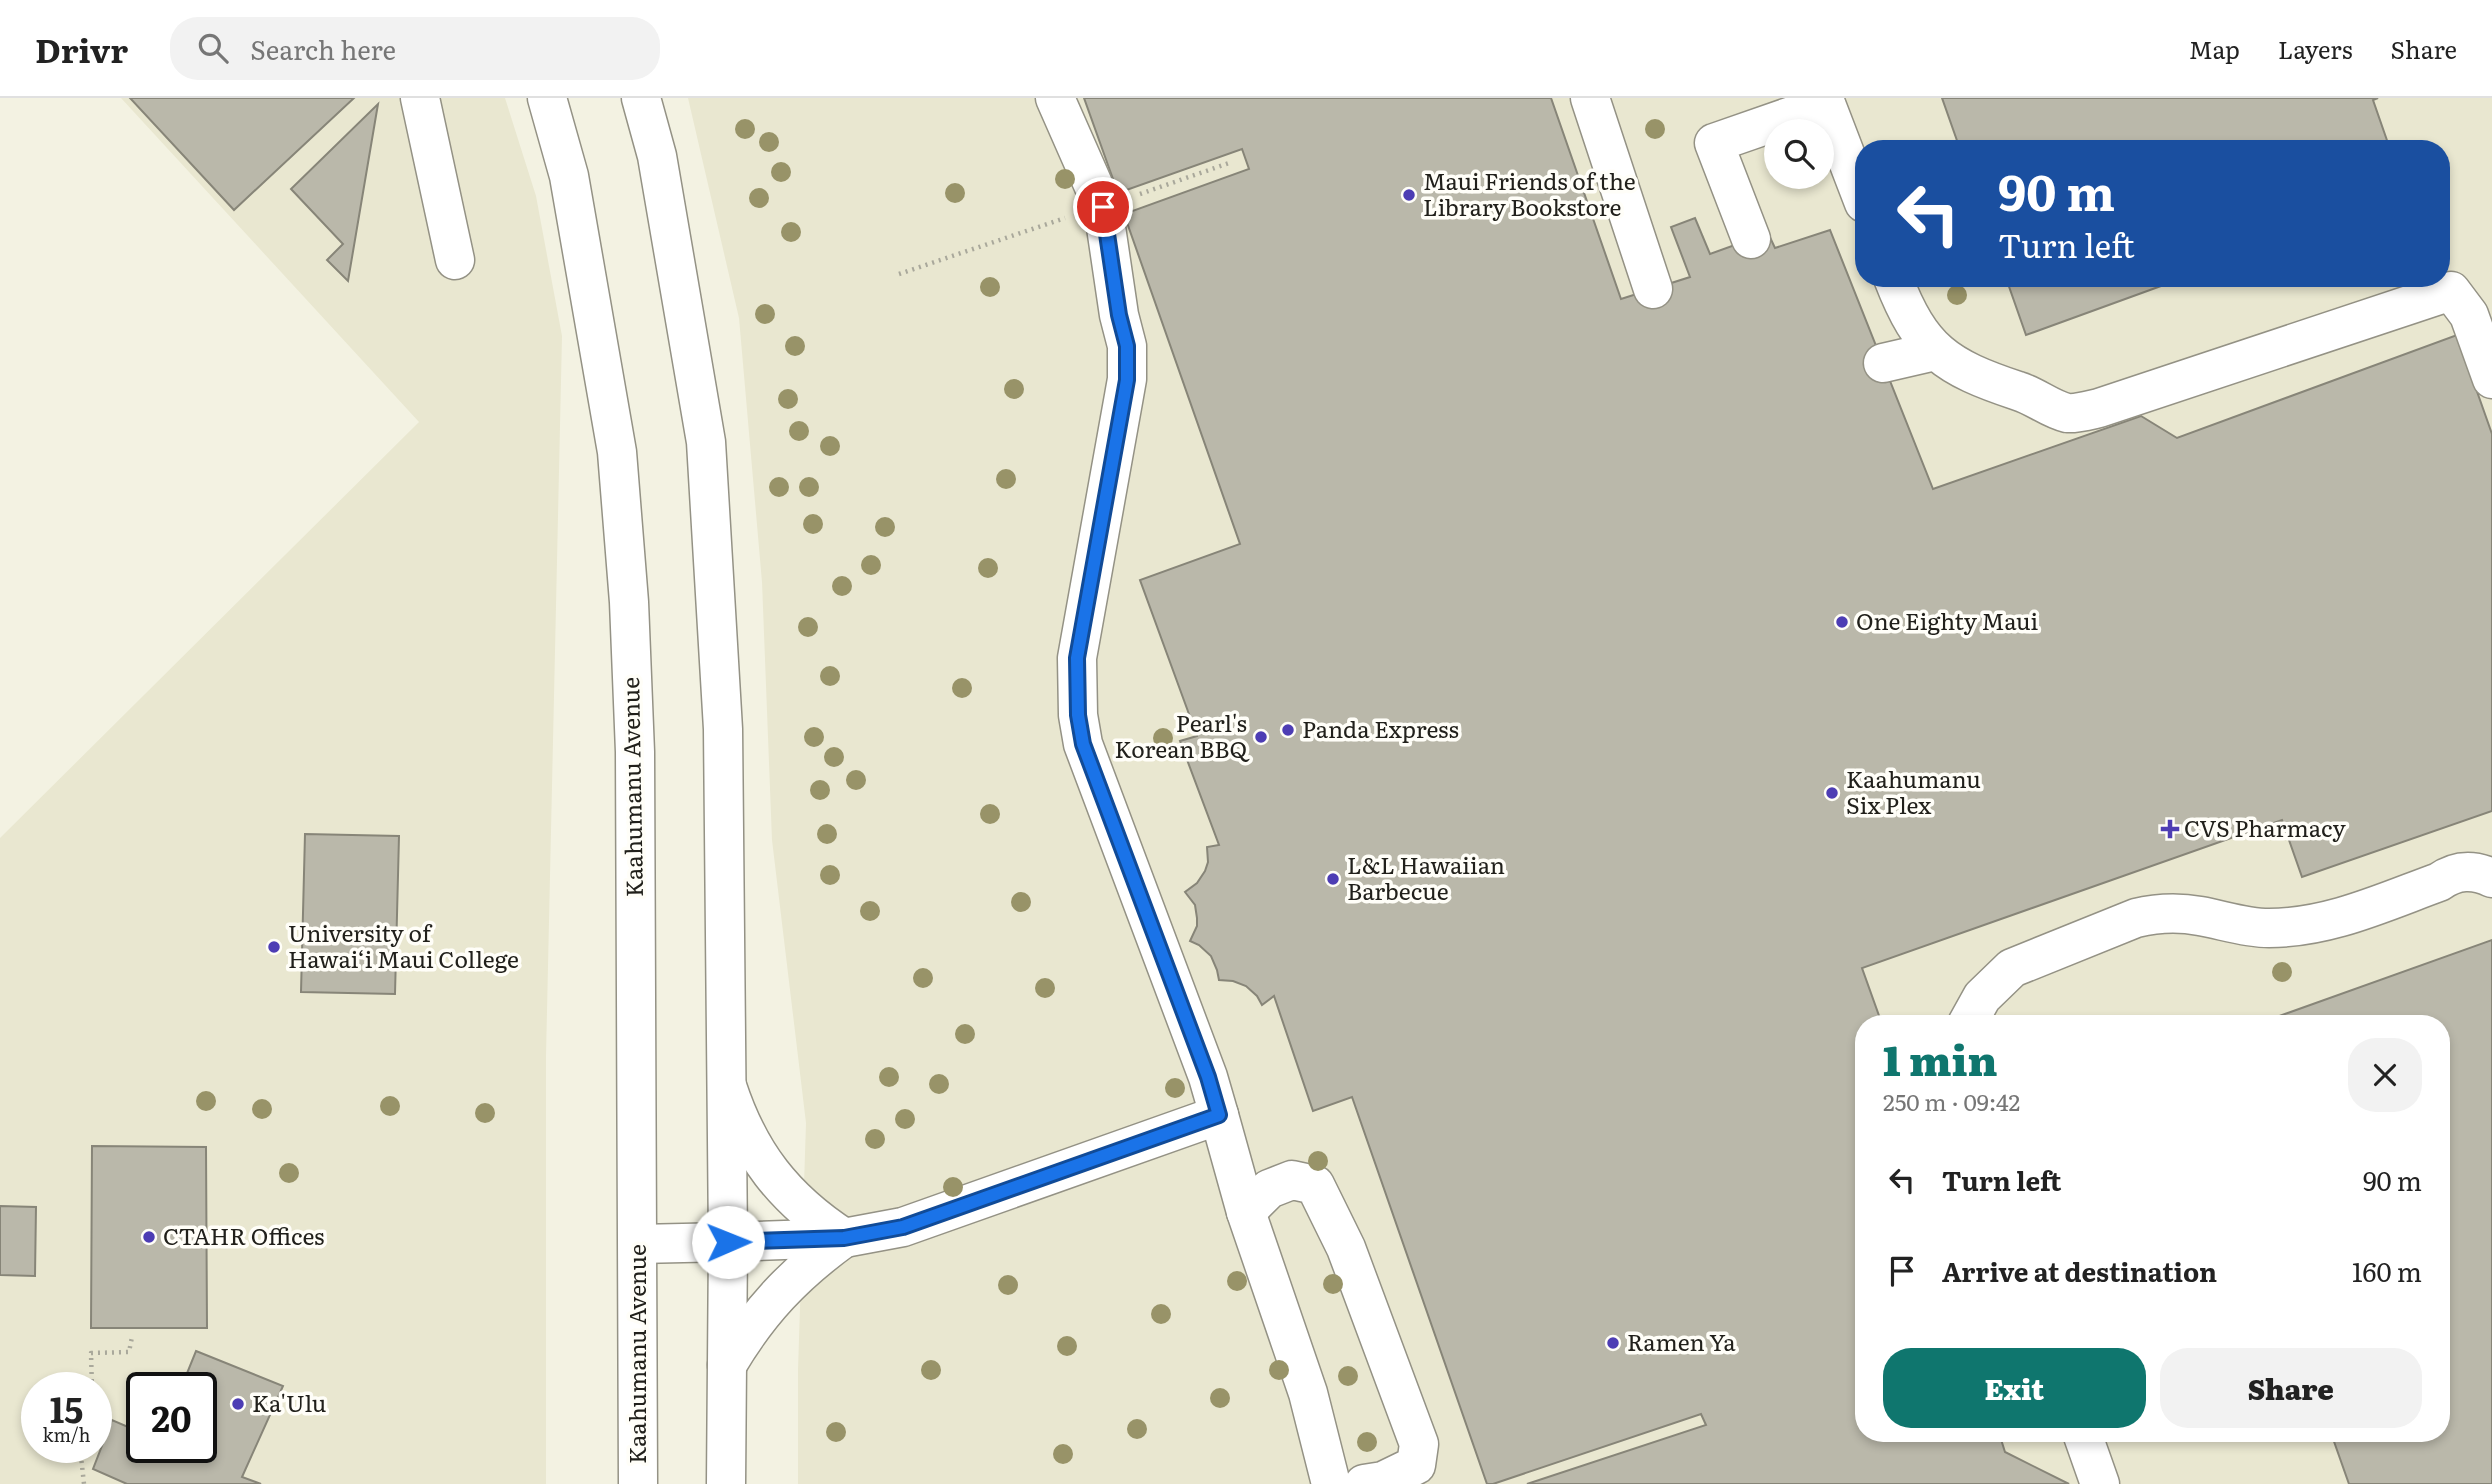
<!DOCTYPE html>
<html lang="en">
<head>
<meta charset="utf-8">
<style>
	:root { --surface:#fff; --page:#f2f2f2; --text:#222; --muted:#767676; --line:#e0e0e0; --accent:#0f766e }
	body { margin:0; font-family:Literata,serif; background:var(--page); color:var(--text); height:100vh; display:flex; flex-direction:column; font-size:26px; white-space:nowrap }
	* { box-sizing:border-box; margin:0 }
	p { font-size:23px; color:var(--muted) }
	.icon { flex:none; width:38px; height:38px; fill:none; stroke:currentColor; stroke-width:2; stroke-linecap:round; stroke-linejoin:round }
	.map { position:relative; flex:1; overflow:hidden }
	.sheet { position:absolute; left:1855px; top:917px; width:595px; height:427px; display:flex; flex-direction:column; background:var(--surface); border-radius:28px; box-shadow:0 4px 10px #0003 }
	.sheet>* { flex:none }
	.top-card { position:absolute; left:1855px; top:42px; width:595px; height:147px; border-radius:28px; box-shadow:0 4px 10px #0003; background:#1a4fa0; color:#fff; overflow:hidden }
	.fabs { position:absolute; left:1764px; top:21px; display:grid; gap:14px }
	.fabs a { display:grid; place-items:center; width:70px; height:70px; border-radius:50%; background:var(--surface); box-shadow:0 4px 10px #0003; font-size:35px }
	.speed { position:absolute; left:21px; top:1274px; display:flex; gap:14px; font-size:35px; font-weight:700; text-align:center }
	.speed>* { display:grid; place-content:center; width:91px; height:91px; border-radius:50%; background:var(--surface); box-shadow:0 4px 10px #0003; line-height:1 }
	.speed small { font-size:18px; font-weight:400 }
	.speed .limit { border:4px solid #111; border-radius:10px; background:#fff; color:#111 }
	.pin { position:absolute; display:grid; place-items:center; width:60px; height:60px; color:#fff; margin:-30px; border:4px solid #fff; border-radius:50%; box-shadow:0 2px 7px #0007 }
	.me { position:absolute; width:77px; margin:-38px; rotate:89deg; stroke-linejoin:round; filter:drop-shadow(0 0 5px #0008) }
	.turn { display:flex; align-items:center; gap:24px; height:147px; padding:0 28px; font-size:32px }
	.turn .icon { width:91px; height:91px; stroke-width:2.5 }
	.turn b { display:block; font-size:49px; line-height:60px }
	.round { display:grid; place-items:center; flex:none; width:74px; height:74px; border-radius:28px; background:var(--page) }
	.summary { display:flex; align-items:center; justify-content:space-between; height:119px; padding:0 28px }
	h1 { font-size:42px; font-weight:800; line-height:52px; color:var(--accent) }
	.action { display:flex; gap:14px; margin-top:auto; padding:14px 28px }
	.action a { flex:1; height:80px; border-radius:28px; background:var(--accent); color:#fff; font-size:28px; font-weight:800; line-height:80px; text-align:center }
	.action a+a { background:var(--page); color:var(--text) }
	ul { padding:0; list-style:none }
	li { display:flex; align-items:center; gap:21px; height:91px; padding:0 28px }
	li div { flex:1 }
	li b { display:block; font-size:26px }
	li em { font-style:normal }
	header { display:flex; align-items:center; gap:42px; box-sizing:border-box; height:98px; padding:0 35px; background:var(--surface); border-bottom:2px solid var(--line) }
	header strong { font-size:33px }
	nav { display:flex; gap:38px; margin-inline-start:auto; font-size:24px }
	.search { width:490px; height:63px; background:var(--page); display:flex; align-items:center; gap:18px; box-sizing:border-box; padding:0 24px; border-radius:28px; color:var(--muted); font-size:26px }
	.map>svg:first-child { display:block }
	.built { fill:#e9e7d0; fill-rule:evenodd }
	.building { fill:#bab8aa; stroke:#878578; stroke-width:2 }
	.lines { fill:none; stroke-linecap:round; stroke-linejoin:round }
	.minor-casing { stroke:#949285; stroke-width:41 }
	.major-casing { stroke:#949285; stroke-width:41 }
	.path { stroke:#a9a89b; stroke-width:4.5; stroke-dasharray:2 5; stroke-linecap:butt }
	.minor { stroke:#fff; stroke-width:38 }
	.major { stroke:#fff; stroke-width:38 }
	.tree { fill:#989368 }
	.route-casing { stroke:#114b97; stroke-width:18 }
	.route { stroke:#1a73e8; stroke-width:12 }
	.poi-dot { fill:#4d3db4; stroke:#fffef8; stroke-width:2.5 }
	.labels { text-anchor:middle; stroke-width:7; stroke-linejoin:round; paint-order:stroke }
	.poi-label { font-size:23px; fill:#21201b; stroke:#fffef8; text-anchor:start }
	.street-label { font-size:23px; fill:#21201b; stroke:#fffef8 }
</style>
</head>
<body>
<header>
<strong>Drivr</strong>
<div class="search"><svg class="icon" aria-label="search" viewBox="0 0 24 24"><circle cx="10" cy="10" r="6"/><path d="M15 15l6 6"/></svg>Search here</div>
<nav><a>Map</a><a>Layers</a><a>Share</a></nav>
</header>
<div class="map">
<svg width="2492" height="1386" viewBox="0 0 2492 1386">
	<rect width="100%" height="100%" fill="#f3f2e2"/>
	<!-- built -->
	<g class="built">
		<path d="M121,0H505L536,98L562,238L546,958V1386H0V740L419,324ZM37,1290H96V1349H37ZM142,1290H201V1349H142Z"/>
		<path d="M688,0H2492V1386H798V1272L806,1025L772,742L762,484L739,220ZM1776,33H1822V79H1776ZM1864,51H2441V180H1864ZM1864,926H2441V1335H1864Z"/>
	</g>
	<!-- building -->
	<g class="building">
		<path d="M130,0H354L234,112Z"/>
		<path d="M1084,0H1551L1621,201L1690,179L1671,129L1695,120L1710,156L1768,135L1775,150L1830,132L1933,391L2141,318L2177,340L2457,237L2492,336V713L2302,779L2282,722L1862,870L1882,926H1864V1335H1999L2005,1354L2069,1386H1527L1706,1327L1701,1316L1493,1386H1487L1352,999L1313,1013L1274,898L1262,907L1257,898L1246,888L1233,883L1219,882L1217,872L1211,858L1199,847L1190,843L1197,828V820L1195,807L1185,794L1197,785L1205,773L1208,764L1207,749L1219,747L1180,643L1197,638L1140,482L1240,446L1124,116L1249,71L1242,51L1118,95Z"/>
		<path d="M1942,0H2378L2373,2L2390,51H1960Z"/>
		<path d="M378,6L348,183L327,162L343,146L291,91Z"/>
		<path d="M2006,180H2183L2026,237Z"/>
		<path d="M305,736L399,738L395,896L301,894Z"/>
		<path d="M2492,842V1386H2349L2331,1335H2441V926H2257Z"/>
		<path d="M92,1048L206,1049L207,1230H91Z"/>
		<path d="M0,1108L36,1109L35,1178L0,1177Z"/>
		<path d="M196,1253L283,1288L242,1379L261,1386H127L93,1371L112,1322L142,1335V1349H201V1290H181Z"/>
	</g>
	<g class="lines">
		<!-- minor casing -->
		<g class="minor-casing">
			<g id="minor">
				<path d="M420,0L455,162"/>
				<path d="M1590,0L1653,191"/>
				<path d="M1751,141L1714,45L1826,6L1864,105"/>
				<path d="M1893,180C1921,253 1946,269 2018,293C2035,298 2050,311 2067,315C2076,316 2090,312 2099,310L2451,193L2469,217L2492,281"/>
				<path d="M1883,265L1935,253"/>
				<path d="M1967,926L1982,899L2012,870L2136,820C2157,815 2178,814 2200,818C2223,822 2245,830 2269,830C2329,830 2384,804 2439,784C2456,772 2473,771 2492,780"/>
				<path d="M727,988C749,1056 784,1101 844,1140"/>
				<path d="M1219,1017L1246,1114L1308,1295L1331,1386"/>
				<path d="M1246,1114L1269,1091L1292,1082L1315,1087L1346,1150L1419,1346L1416,1367L1383,1383L1364,1386"/>
				<path d="M728,1144L844,1140L903,1129L1219,1017L1208,979L1083,646L1078,617L1077,560L1124,298L1127,281V248L1119,217L1103,109L1055,0"/>
				<path d="M727,1267C759,1213 793,1177 844,1140"/>
				<path d="M2082,1335L2100,1386"/>
			</g>
		</g>
		<!-- major casing -->
		<g class="major-casing">
			<g id="major">
				<path d="M547,0L569,78L617,354L629,504L635,654L638,1386"/>
				<path d="M641,0L657,58L706,344L723,631L728,1144L726,1386"/>
				<path d="M638,1146L728,1144"/>
			</g>
		</g>
		<!-- path -->
		<g class="path">
			<path d="M1140,96L1232,64"/>
			<path d="M899,176L1065,120"/>
			<path d="M92,1290L91,1255L129,1254L132,1239"/>
			<path d="M80,1349L84,1386"/>
		</g>
		<!-- minor -->
		<use href="#minor" class="minor"/>
		<!-- major -->
		<use href="#major" class="major"/>
	</g>
	<!-- trees -->
	<g class="tree">
		<circle cx="745" cy="31" r="10"/>
		<circle cx="1655" cy="31" r="10"/>
		<circle cx="769" cy="44" r="10"/>
		<circle cx="781" cy="74" r="10"/>
		<circle cx="1065" cy="81" r="10"/>
		<circle cx="955" cy="95" r="10"/>
		<circle cx="759" cy="100" r="10"/>
		<circle cx="791" cy="134" r="10"/>
		<circle cx="990" cy="189" r="10"/>
		<circle cx="1957" cy="197" r="10"/>
		<circle cx="765" cy="216" r="10"/>
		<circle cx="795" cy="248" r="10"/>
		<circle cx="1014" cy="291" r="10"/>
		<circle cx="788" cy="301" r="10"/>
		<circle cx="799" cy="333" r="10"/>
		<circle cx="830" cy="348" r="10"/>
		<circle cx="1006" cy="381" r="10"/>
		<circle cx="779" cy="389" r="10"/>
		<circle cx="809" cy="389" r="10"/>
		<circle cx="813" cy="426" r="10"/>
		<circle cx="885" cy="429" r="10"/>
		<circle cx="871" cy="467" r="10"/>
		<circle cx="988" cy="470" r="10"/>
		<circle cx="842" cy="488" r="10"/>
		<circle cx="808" cy="529" r="10"/>
		<circle cx="830" cy="578" r="10"/>
		<circle cx="962" cy="590" r="10"/>
		<circle cx="814" cy="639" r="10"/>
		<circle cx="1163" cy="640" r="10"/>
		<circle cx="834" cy="659" r="10"/>
		<circle cx="856" cy="682" r="10"/>
		<circle cx="820" cy="692" r="10"/>
		<circle cx="990" cy="716" r="10"/>
		<circle cx="827" cy="736" r="10"/>
		<circle cx="830" cy="777" r="10"/>
		<circle cx="1021" cy="804" r="10"/>
		<circle cx="870" cy="813" r="10"/>
		<circle cx="2282" cy="874" r="10"/>
		<circle cx="923" cy="880" r="10"/>
		<circle cx="1045" cy="890" r="10"/>
		<circle cx="965" cy="936" r="10"/>
		<circle cx="889" cy="979" r="10"/>
		<circle cx="939" cy="986" r="10"/>
		<circle cx="1175" cy="990" r="10"/>
		<circle cx="206" cy="1003" r="10"/>
		<circle cx="390" cy="1008" r="10"/>
		<circle cx="262" cy="1011" r="10"/>
		<circle cx="485" cy="1015" r="10"/>
		<circle cx="905" cy="1021" r="10"/>
		<circle cx="875" cy="1041" r="10"/>
		<circle cx="1318" cy="1063" r="10"/>
		<circle cx="289" cy="1075" r="10"/>
		<circle cx="953" cy="1089" r="10"/>
		<circle cx="1237" cy="1183" r="10"/>
		<circle cx="1333" cy="1186" r="10"/>
		<circle cx="1008" cy="1187" r="10"/>
		<circle cx="1161" cy="1216" r="10"/>
		<circle cx="1067" cy="1248" r="10"/>
		<circle cx="931" cy="1272" r="10"/>
		<circle cx="1279" cy="1272" r="10"/>
		<circle cx="1348" cy="1278" r="10"/>
		<circle cx="1220" cy="1300" r="10"/>
		<circle cx="1137" cy="1331" r="10"/>
		<circle cx="836" cy="1334" r="10"/>
		<circle cx="1367" cy="1344" r="10"/>
		<circle cx="1063" cy="1356" r="10"/>
	</g>
	<g class="lines">
		<!-- route casing -->
		<g class="route-casing">
			<path id="route" d="M728,1144L844,1140L903,1129L1219,1017L1208,979L1083,646L1078,617L1077,560L1127,282V248L1119,217L1103,109"/>
		</g>
		<!-- route -->
		<use href="#route" class="route"/>
	</g>
	<!-- markers -->
	<g class="poi-dot">
		<circle cx="1409" cy="97" r="7"/>
		<circle cx="1842" cy="524" r="7"/>
		<circle cx="1288" cy="632" r="7"/>
		<circle cx="1261" cy="639" r="7"/>
		<circle cx="1832" cy="695" r="7"/>
		<path d="M2166.5 720.5h7v7h7v7h-7v7h-7v-7h-7v-7h7z"/>
		<circle cx="1333" cy="781" r="7"/>
		<circle cx="274" cy="849" r="7"/>
		<circle cx="149" cy="1139" r="7"/>
		<circle cx="1613" cy="1245" r="7"/>
		<circle cx="238" cy="1306" r="7"/>
	</g>
	<g class="labels">
		<!-- poi labels -->
		<g class="poi-label">
			<text x="1423" y="92">Maui Friends of the<tspan x="1423" dy="26">Library Bookstore</tspan></text>
			<text x="1856" y="532">One Eighty Maui</text>
			<text x="1247" y="634" text-anchor="end">Pearl's<tspan x="1247" dy="26">Korean BBQ</tspan></text>
			<text x="1302" y="640">Panda Express</text>
			<text x="1846" y="690">Kaahumanu<tspan x="1846" dy="26">Six Plex</tspan></text>
			<text x="2184" y="739">CVS Pharmacy</text>
			<text x="1347" y="776">L&amp;L Hawaiian<tspan x="1347" dy="26">Barbecue</tspan></text>
			<text x="288" y="844">University of<tspan x="288" dy="26">Hawai‘i Maui College</tspan></text>
			<text x="163" y="1147">CTAHR Offices</text>
			<text x="1627" y="1253">Ramen Ya</text>
			<text x="252" y="1314">Ka'Ulu</text>
		</g>
		<!-- street labels -->
		<g class="street-label">
			<text transform="translate(633 689) rotate(-91)" y="8">Kaahumanu Avenue</text>
			<text transform="translate(638 1256) rotate(-90)" y="8">Kaahumanu Avenue</text>
		</g>
	</g>
</svg>
<div class="fabs">
<a><svg class="icon" aria-label="search" viewBox="0 0 24 24"><circle cx="10" cy="10" r="6"/><path d="M15 15l6 6"/></svg></a>
</div>
<div class="speed"><div>15<small>km/h</small></div><div class="limit">20</div></div>
<div class="pin" style="left:1103px;top:109px;background:#d93025"><svg class="icon" aria-label="arrive" viewBox="0 0 24 24"><path d="M6 21V4h12l-3 4 3 4H6"/></svg></div>
<svg class="me" style="left:728px;top:1144px" viewBox="-20 -20 40 40"><circle r="19" fill="#fff"/><path d="M0-13L10 11 0 6-10 11z" fill="#1a73e8"/></svg>
<div class="top-card">
<div class="turn"><svg class="icon" aria-label="left" viewBox="0 0 24 24"><path d="M17 20v-9H6M10 6l-5 5 5 5"/></svg><div><b>90 m</b>Turn left</div></div>
</div>
<section class="sheet">
<div class="summary"><div><h1>1 min</h1><p>250 m · 09:42</p></div><a class="round"><svg class="icon" aria-label="close" viewBox="0 0 24 24"><path d="M6 6l12 12M18 6L6 18"/></svg></a></div>
<ul>
<li><svg class="icon" aria-label="left" viewBox="0 0 24 24"><path d="M17 20v-9H6M10 6l-5 5 5 5"/></svg><div><b>Turn left</b></div><em>90 m</em></li>
<li><svg class="icon" aria-label="arrive" viewBox="0 0 24 24"><path d="M6 21V4h12l-3 4 3 4H6"/></svg><div><b>Arrive at destination</b></div><em>160 m</em></li>
</ul>
<div class="action"><a>Exit</a><a>Share</a></div>
</section>
</div>
</body>
</html>
